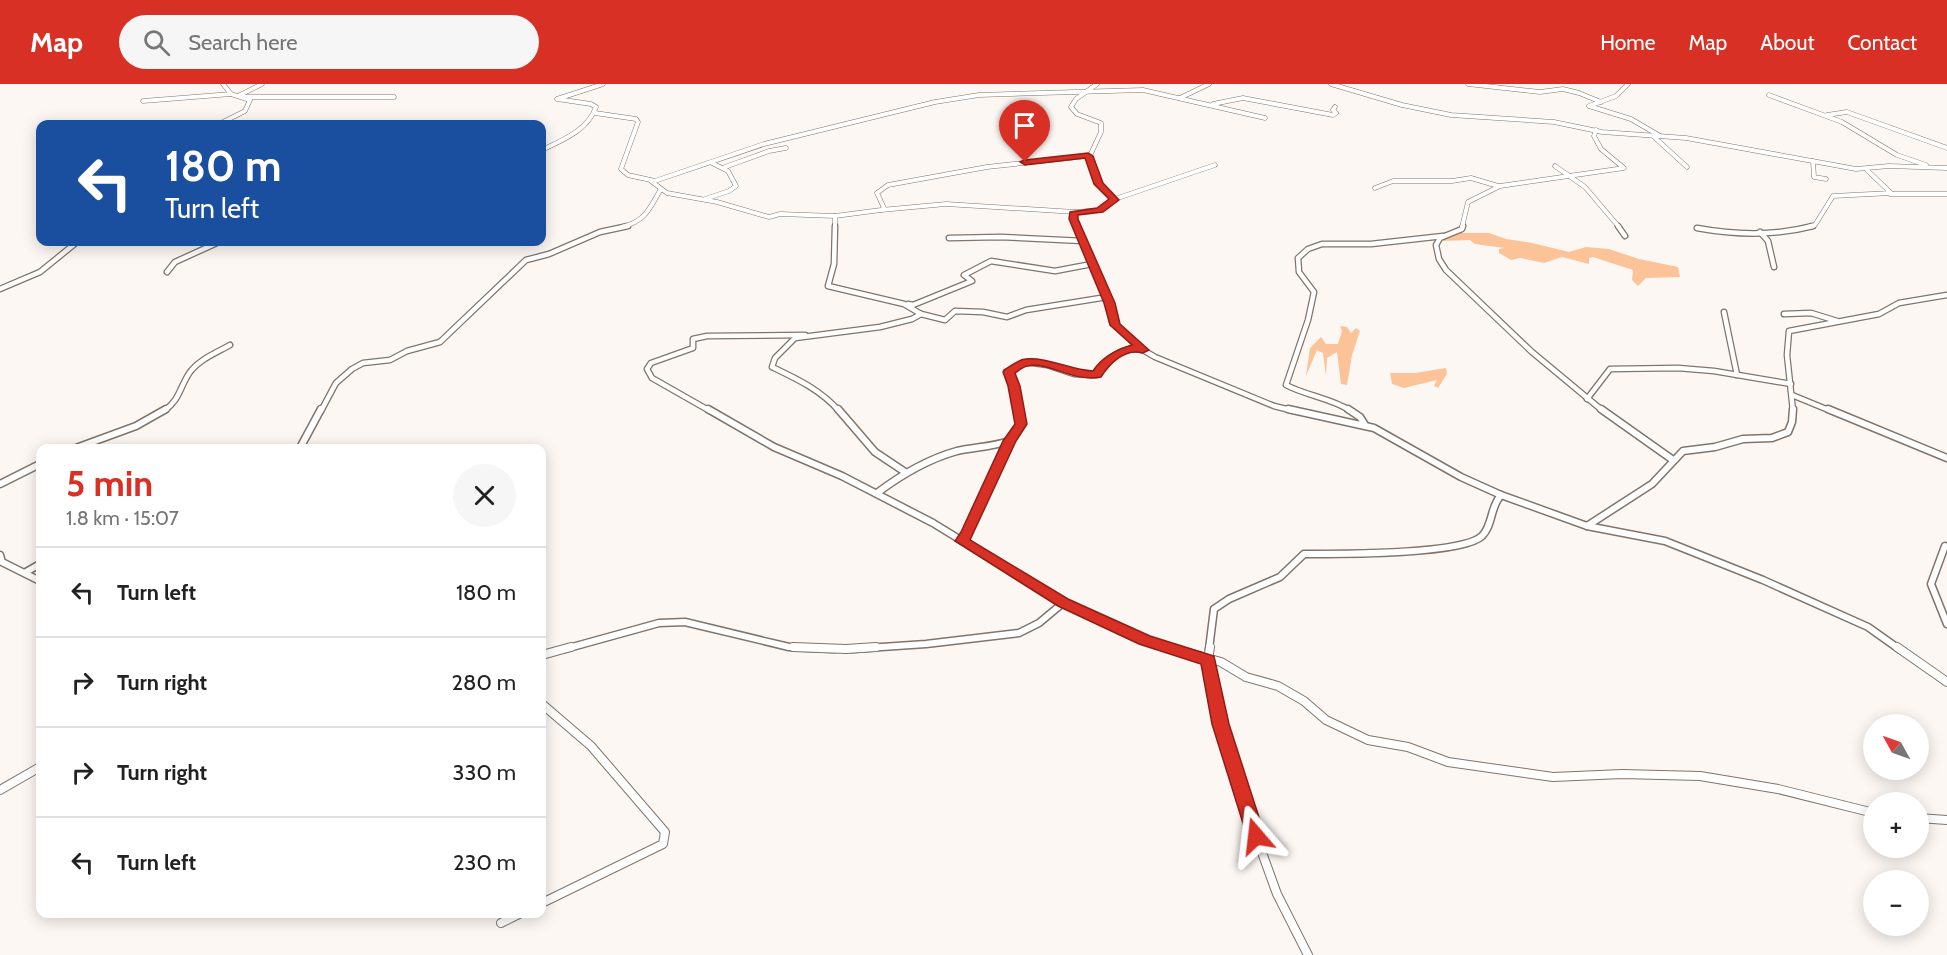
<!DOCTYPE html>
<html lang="en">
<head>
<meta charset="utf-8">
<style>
	:root { --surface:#fff; --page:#f6f6f6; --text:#222; --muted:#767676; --line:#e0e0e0; --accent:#d93025 }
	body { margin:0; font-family:Cabin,sans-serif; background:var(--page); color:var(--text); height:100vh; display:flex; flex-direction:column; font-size:22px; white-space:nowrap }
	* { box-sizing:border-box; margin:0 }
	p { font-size:20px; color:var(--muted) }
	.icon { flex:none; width:33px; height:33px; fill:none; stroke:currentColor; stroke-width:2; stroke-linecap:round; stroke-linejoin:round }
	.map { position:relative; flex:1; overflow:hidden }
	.panel { position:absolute; left:36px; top:360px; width:510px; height:474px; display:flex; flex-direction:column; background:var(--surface); border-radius:12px; box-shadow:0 3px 15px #0003 }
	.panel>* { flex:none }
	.hud { position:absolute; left:36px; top:36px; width:510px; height:126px; border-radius:12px; box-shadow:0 3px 15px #0003; background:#1a4fa0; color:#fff; overflow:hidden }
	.needle { width:39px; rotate:310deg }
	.tools { position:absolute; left:1863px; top:630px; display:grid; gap:12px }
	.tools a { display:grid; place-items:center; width:66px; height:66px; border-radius:50%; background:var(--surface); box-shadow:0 3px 15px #0003; font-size:30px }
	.pin { position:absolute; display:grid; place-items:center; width:51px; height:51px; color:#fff; margin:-62px -26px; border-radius:50% 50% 50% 0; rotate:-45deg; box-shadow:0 0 6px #0007 }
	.pin .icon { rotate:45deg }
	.me { position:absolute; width:66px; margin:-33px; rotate:343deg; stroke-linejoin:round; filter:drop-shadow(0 0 4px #0008) }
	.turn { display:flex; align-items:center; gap:21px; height:126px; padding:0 30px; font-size:27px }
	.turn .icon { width:78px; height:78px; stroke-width:2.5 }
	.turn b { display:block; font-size:42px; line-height:51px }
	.round { display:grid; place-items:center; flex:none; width:63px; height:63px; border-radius:32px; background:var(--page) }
	.overview { display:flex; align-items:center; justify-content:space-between; height:102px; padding:0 30px }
	h1 { font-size:36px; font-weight:700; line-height:45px; color:var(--accent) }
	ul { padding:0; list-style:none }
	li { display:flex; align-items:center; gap:18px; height:90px; padding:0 30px; border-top:2px solid var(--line) }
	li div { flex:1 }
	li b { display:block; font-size:22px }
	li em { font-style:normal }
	header { display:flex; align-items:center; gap:36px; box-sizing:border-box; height:84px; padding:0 30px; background:var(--accent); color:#fff }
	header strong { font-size:28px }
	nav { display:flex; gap:33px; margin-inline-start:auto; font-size:21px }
	.search { width:420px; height:54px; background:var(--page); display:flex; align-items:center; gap:15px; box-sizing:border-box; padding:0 21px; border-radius:33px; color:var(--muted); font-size:22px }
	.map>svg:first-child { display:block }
	.green { fill:#fcc398 }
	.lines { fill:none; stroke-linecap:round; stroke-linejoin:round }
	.minor-far3-casing { stroke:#81746b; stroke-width:5 }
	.minor-far2-casing { stroke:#81746b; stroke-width:7 }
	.minor-far1-casing { stroke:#81746b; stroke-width:9 }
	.minor-casing { stroke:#81746b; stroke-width:10 }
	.minor-far3 { stroke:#fff; stroke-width:4 }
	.minor-far2 { stroke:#fff; stroke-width:4.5 }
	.minor-far1 { stroke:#fff; stroke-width:6 }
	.minor { stroke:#fff; stroke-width:8 }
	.route { fill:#d93025; stroke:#8d1f18; stroke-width:1.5 }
</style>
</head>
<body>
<header>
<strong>Map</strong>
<div class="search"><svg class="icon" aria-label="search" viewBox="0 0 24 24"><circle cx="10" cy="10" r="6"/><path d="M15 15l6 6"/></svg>Search here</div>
<nav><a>Home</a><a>Map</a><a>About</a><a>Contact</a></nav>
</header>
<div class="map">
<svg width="1947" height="871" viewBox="0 0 1947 871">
	<rect width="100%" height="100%" fill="#fdf7f3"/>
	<!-- green -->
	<g class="green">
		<path d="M1459,149H1489L1506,155L1532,159L1569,168L1586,163L1609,165L1639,175L1678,183L1680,193L1646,194L1638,202L1632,196L1633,186L1593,173L1589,174V180L1562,173L1544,179L1520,174L1511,176L1499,169V165L1504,164L1475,160L1470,156L1443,157L1445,154Z"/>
		<path d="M1340,242L1347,243L1351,249L1356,244L1360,247L1352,271L1347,301L1341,300L1337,268L1327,274L1326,292L1323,269L1317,266L1306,292L1310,264L1321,253L1326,260H1338L1342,247Z"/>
		<path d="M1446,284L1447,290L1438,304L1434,302L1437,296L1404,304L1392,300L1390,289H1415Z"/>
	</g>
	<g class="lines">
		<!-- minor-far3 casing -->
		<g class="minor-far3-casing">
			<g id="minor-far3">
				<path d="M1331,0L1402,21L1451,31L1554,38L1602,48L1686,54L1856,85L1889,82L1947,84"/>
				<path d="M1468,0L1540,8L1563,5L1579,9L1601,18"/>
				<path d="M1628,0L1616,12L1589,22L1631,35L1660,52"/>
				<path d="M1769,11L1842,38L1897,71L1926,81"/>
				<path d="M238,12L262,0"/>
				<path d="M243,13H394"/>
				<path d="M1180,14L1209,0"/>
				<path d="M143,17L231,10"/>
				<path d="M1213,20L1243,14L1333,31L1336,29L1333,26L1335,23"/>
				<path d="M595,29L636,35L638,38L621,85L628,91L655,97L764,60L935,18L979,11L1143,6L1265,34"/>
				<path d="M1827,31L1847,28L1947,64"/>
				<path d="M219,40L245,27L250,16L231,10L223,0"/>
				<path d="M1653,52L1687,83"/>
				<path d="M542,66C563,56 588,46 596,23L591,20L557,15L603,0"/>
				<path d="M1813,77L1814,93L1826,95"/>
				<path d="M1555,82L1585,103L1619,143"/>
				<path d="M725,83L769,67L786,64"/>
				<path d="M651,97L667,109L717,118L769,133L780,130L835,132L881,126L884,124L877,109L888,101L987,83L1088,72"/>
				<path d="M1375,104L1393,97H1452L1471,94L1498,102"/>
				<path d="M1890,110H1947"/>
				<path d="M705,115L729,107L736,102L728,87L712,79"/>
				<path d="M1115,115L1215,81"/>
				<path d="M881,126L946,120L1075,128"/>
				<path d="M622,143C646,137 649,125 661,105"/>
				<path d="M835,143V132"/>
				<path d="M1078,143L1073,132L1076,128L1100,126L1115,116L1099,100L1088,76L1101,48V39L1077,30L1071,23L1076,15L1097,0"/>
				<path d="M1462,143L1468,118L1500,102L1624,84L1601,65L1594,52L1596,46"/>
				<path d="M1808,143L1815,141L1833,112L1891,109L1867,86"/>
			</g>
		</g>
		<!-- minor-far2 casing -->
		<g class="minor-far2-casing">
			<g id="minor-far2">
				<path d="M835,142L834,180L828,202L904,220L921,230L912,235L880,243L795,254L775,274L772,283C797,295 821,306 839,327"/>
				<path d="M1077,142L1109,219L1115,241L1143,266L1155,273L1274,322L1294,327"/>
				<path d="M1463,142L1462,145L1440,154L1436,161L1439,175L1446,186L1532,268L1603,327"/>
				<path d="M1618,142L1625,152"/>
				<path d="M1697,144C1735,151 1775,152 1813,142"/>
				<path d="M1760,148L1768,157L1774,183"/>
				<path d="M949,154L1000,153L1083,157"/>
				<path d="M167,188L175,178L219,158"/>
				<path d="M0,205L40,188L77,158"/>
				<path d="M908,220L913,221L972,197L964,191L991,177L1055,187L1092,180"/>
				<path d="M1724,228L1737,291"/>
				<path d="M921,230L945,236L955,227L983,228L1007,233L1026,226L1107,213"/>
				<path d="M1784,230L1811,229L1837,237"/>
				<path d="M1792,311L1831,327"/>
				<path d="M1587,315L1610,285L1678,284L1714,287L1791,300"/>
				<path d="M164,327C180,316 180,302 190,288C200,275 216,269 230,261"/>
				<path d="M321,327L336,299L352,285L363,279L390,276L407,267L440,258L526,176L549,170L600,148L628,142"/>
				<path d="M710,327L652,294L647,285L651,279L693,264V255L707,252L805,251"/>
				<path d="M1019,327L1009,288L1026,278L1047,281L1074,290L1097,291C1107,275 1122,261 1142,266"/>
				<path d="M1351,327C1331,314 1307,312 1286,301L1308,236L1314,208L1299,188L1298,174L1308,165L1322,160H1371L1443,152"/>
				<path d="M1793,327L1787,271L1789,247L1879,230L1899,219L1947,211"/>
			</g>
		</g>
		<!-- minor-far1 casing -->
		<g class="minor-far1-casing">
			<g id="minor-far1">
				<path d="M708,325L774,363L842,392L933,439L1063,519"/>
				<path d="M838,325L875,368L905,388"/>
				<path d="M1288,325L1374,344L1461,393L1501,411L1587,442L1652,400L1683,367L1715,363L1743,355L1772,354L1788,348L1792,338L1793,325"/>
				<path d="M1348,325L1360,333L1365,341"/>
				<path d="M1601,325L1673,376"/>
				<path d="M1828,325L1947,374"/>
				<path d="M76,364L136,342L166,325"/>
				<path d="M300,364L321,325"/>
				<path d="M0,400L40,380"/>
				<path d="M877,409C901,391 928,375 957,367C975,363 992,363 1009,357"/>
				<path d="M1587,442L1665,457L1763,496L1868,543L1899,565"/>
				<path d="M962,457L1009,357L1021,340L1018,325"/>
				<path d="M1945,462L1931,500L1947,540"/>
				<path d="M0,471L2,478L40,497"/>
				<path d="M26,488L40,480"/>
				<path d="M565,565L659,539L685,538L789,563L835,565"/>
				<path d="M852,565L926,560L1019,549L1039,539L1063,519L1144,556L1171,565"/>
				<path d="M1209,565L1214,525L1229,515L1280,493L1304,470C1336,470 1462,471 1482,452C1493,441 1490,423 1501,411"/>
			</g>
		</g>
		<!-- minor casing -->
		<g class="minor-casing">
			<g id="minor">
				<path d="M793,563L846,565L876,563"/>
				<path d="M1167,563L1221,578L1246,593L1278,602L1304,617L1326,636L1368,656L1408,663L1448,678L1553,693L1622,690L1700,692L1778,705L1874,729"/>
				<path d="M1210,563L1208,576L1221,640L1256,752L1277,810L1308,871"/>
				<path d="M1897,563L1947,598"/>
				<path d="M542,571L571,563"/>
				<path d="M542,620L591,662L665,748L663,760L542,819"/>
				<path d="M0,706L40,683"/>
				<path d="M1918,734L1947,736"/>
				<path d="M501,839L519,830"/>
			</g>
		</g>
		<!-- minor-far3 -->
		<use href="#minor-far3" class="minor-far3"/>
		<!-- minor-far2 -->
		<use href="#minor-far2" class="minor-far2"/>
		<!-- minor-far1 -->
		<use href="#minor-far1" class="minor-far1"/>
		<!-- minor -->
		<use href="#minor" class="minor"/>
	</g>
	<!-- route -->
	<path class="route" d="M1088,69L1093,72L1103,99L1119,116L1103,128L1078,131V135L1115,219L1120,240L1149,266L1143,269C1125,264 1110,279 1101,293C1074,299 1048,277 1028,282C1024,282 1018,287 1015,289L1020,302L1027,340L1016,357L970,456L1068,515L1150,552L1214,572L1229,640L1265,752L1262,758L1256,760L1249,758L1247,752L1212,640L1201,580L1139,560L1058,522L955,457L961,448L1003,357L1015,340L1008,302L1003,288L1004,286C1011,282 1019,275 1026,275C1048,273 1070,286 1093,287C1102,273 1115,266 1132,261L1110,241L1104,219L1069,135L1070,128L1097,124L1109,115L1094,100L1085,74L1025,81L1020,78L1025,76Z"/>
</svg>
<div class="tools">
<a><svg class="needle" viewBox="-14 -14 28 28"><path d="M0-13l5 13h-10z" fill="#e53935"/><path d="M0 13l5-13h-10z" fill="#767676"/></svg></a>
<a>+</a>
<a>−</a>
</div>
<div class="pin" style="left:1025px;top:78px;background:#d93025"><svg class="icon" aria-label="arrive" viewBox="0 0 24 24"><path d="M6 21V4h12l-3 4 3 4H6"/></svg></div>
<svg class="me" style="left:1256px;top:752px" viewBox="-20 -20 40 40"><path d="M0-17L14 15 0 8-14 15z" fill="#d93025" stroke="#fff" stroke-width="4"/></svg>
<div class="hud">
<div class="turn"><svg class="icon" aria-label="left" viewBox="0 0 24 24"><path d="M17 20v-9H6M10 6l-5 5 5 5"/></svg><div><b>180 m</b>Turn left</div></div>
</div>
<section class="panel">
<div class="overview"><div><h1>5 min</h1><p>1.8 km · 15:07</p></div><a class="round"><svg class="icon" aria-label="close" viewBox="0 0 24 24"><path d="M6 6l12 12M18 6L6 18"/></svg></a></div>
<ul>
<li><svg class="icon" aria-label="left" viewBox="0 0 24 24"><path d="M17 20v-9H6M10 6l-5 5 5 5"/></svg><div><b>Turn left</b></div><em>180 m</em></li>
<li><svg class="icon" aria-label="right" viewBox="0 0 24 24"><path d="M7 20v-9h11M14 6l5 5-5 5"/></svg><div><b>Turn right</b></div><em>280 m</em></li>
<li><svg class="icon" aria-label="right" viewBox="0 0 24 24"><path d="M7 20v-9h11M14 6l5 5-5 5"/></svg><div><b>Turn right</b></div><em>330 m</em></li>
<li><svg class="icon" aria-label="left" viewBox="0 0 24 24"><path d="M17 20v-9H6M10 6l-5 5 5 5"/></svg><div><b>Turn left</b></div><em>230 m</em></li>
</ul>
</section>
</div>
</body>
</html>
